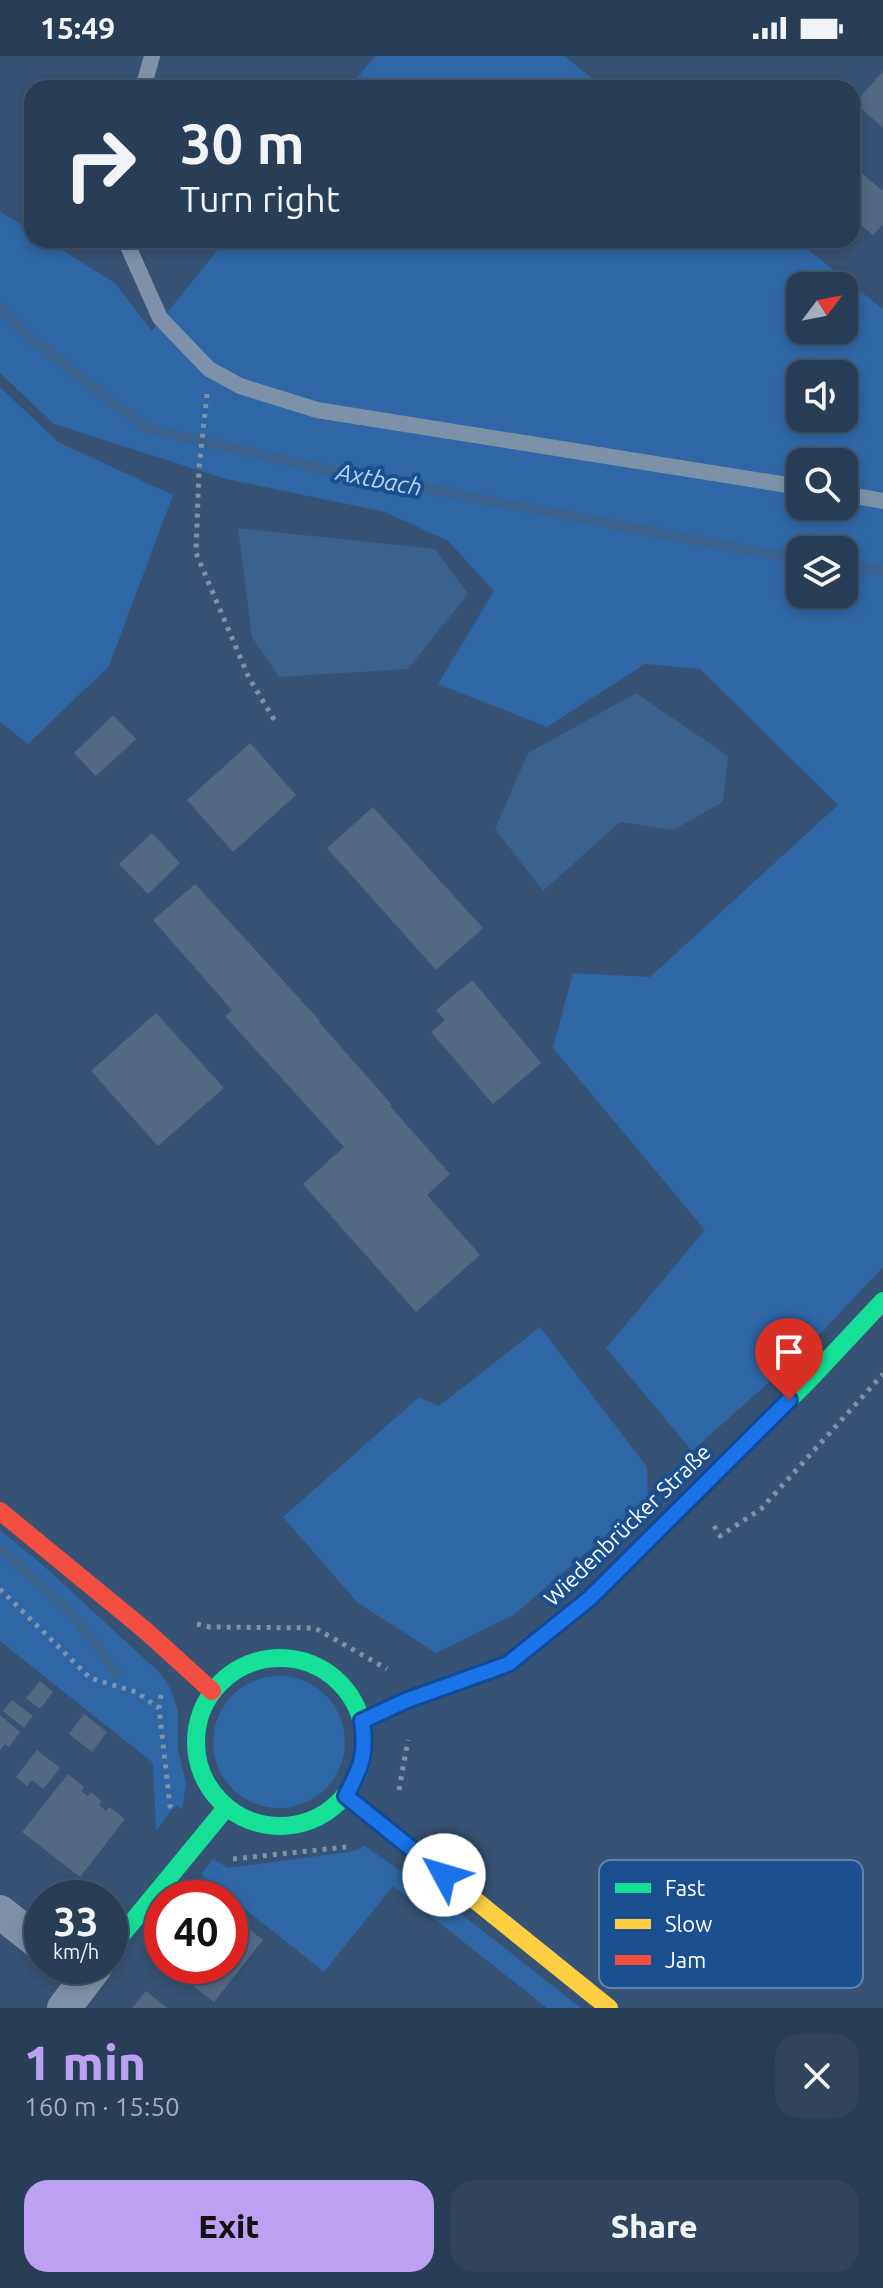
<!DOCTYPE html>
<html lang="en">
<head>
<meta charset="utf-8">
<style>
	:root { --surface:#283e57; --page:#30455d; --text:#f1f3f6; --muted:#a5aeba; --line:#44576d; --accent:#bca0f2 }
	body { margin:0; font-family:Ubuntu,sans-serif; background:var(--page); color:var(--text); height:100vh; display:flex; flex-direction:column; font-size:30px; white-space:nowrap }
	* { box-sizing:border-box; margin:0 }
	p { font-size:26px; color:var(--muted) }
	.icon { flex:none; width:44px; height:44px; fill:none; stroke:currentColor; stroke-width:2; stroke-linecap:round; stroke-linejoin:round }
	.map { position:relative; height:1952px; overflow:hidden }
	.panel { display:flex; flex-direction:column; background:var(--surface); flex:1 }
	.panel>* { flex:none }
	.hud { position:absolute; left:24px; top:24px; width:836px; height:168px; border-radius:24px; box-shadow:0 4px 12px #0003,0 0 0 2px var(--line); background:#283e57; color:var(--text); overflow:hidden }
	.needle { width:52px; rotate:58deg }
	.controls { position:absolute; left:786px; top:216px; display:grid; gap:16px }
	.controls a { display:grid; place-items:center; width:72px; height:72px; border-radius:16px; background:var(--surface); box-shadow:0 4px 12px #0003,0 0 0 2px var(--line); font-size:40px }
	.speed { position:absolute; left:24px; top:1824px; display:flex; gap:16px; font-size:40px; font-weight:700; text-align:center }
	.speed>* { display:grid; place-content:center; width:104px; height:104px; border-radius:50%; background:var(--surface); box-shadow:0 4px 12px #0003,0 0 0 2px var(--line); line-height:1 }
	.speed small { font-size:20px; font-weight:400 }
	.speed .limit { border:12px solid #d22; background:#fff; color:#111 }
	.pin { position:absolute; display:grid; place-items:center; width:68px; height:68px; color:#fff; margin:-82px -34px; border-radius:50% 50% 50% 0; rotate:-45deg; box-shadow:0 0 8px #0007 }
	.pin .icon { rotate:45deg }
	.me { position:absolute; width:88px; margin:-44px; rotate:309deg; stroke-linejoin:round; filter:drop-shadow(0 0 6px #0008) }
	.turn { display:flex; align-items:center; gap:28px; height:168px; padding:0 24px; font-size:36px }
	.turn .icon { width:104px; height:104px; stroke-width:2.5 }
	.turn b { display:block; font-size:56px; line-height:68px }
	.round { display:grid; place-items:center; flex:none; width:84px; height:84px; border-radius:24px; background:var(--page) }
	.overview { display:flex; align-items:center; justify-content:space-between; height:136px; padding:0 24px }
	h1 { font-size:48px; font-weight:800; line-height:60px; color:var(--accent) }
	.action { display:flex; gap:16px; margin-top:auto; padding:16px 24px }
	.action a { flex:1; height:92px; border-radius:24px; background:var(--accent); color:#111; font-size:32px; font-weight:800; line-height:92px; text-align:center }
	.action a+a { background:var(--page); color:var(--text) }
	.status { display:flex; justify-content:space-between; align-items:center; height:56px; padding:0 40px; background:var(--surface); direction:ltr }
	.status svg { height:22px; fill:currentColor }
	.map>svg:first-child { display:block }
	.green { fill:#2f66a5; fill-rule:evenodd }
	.water { fill:#3b618d }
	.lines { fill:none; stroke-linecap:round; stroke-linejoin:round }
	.stream { stroke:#3b618d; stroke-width:10 }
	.building { fill:#526984 }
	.path { stroke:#7d92a8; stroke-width:5; stroke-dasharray:4 6; stroke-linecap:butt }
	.lane { stroke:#7d92a8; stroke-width:16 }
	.street { stroke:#7d92a8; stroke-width:34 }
	.fast { stroke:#16e098; stroke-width:18 }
	.slow { stroke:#ffcf43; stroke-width:18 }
	.jam { stroke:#f24e42; stroke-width:18 }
	.route-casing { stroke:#114b97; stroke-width:20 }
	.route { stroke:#1a73e8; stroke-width:14 }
	.labels { text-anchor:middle; stroke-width:8; stroke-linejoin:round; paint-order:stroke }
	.street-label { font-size:22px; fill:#fff; stroke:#1b4f8f }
	.water-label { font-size:24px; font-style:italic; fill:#b5d3f5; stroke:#1b4f8f }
	.key { fill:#1b4f8f; stroke:#5f84b1; stroke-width:2 }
	.key-label { font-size:22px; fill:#fff }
</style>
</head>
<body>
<div class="status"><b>15:49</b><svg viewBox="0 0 49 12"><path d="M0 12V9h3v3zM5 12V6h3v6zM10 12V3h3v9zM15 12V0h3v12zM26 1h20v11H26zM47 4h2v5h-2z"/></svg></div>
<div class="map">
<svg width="883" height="1952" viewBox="0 0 883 1952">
	<rect width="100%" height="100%" fill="#365274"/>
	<!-- green -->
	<g class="green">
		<path d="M375,0H564L604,32H349Z"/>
		<path d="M0,156L32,175V184H46L115,227L152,275L226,184H796L883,253V1211L805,1294L692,1395L606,1292L705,1174L553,992L573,917L650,921L838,749L700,613L645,608L547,671L438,628L494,535L448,485L385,456L226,423L54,368L0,317ZM800,230H844V274H800ZM800,318H844V362H800ZM800,406H844V450H800ZM800,494H844V538H800Z"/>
		<path d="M0,331L58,386L173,439L109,610L28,688L0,666Z"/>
		<path d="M540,1271L647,1411L648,1443L515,1558L436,1597L358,1547L283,1461L419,1341L439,1350Z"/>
		<path d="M0,1474L46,1512L161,1618L170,1632L178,1654V1695L186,1727L182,1754L177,1749L168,1758L156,1775L153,1707L0,1585Z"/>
		<circle cx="279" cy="1686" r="66"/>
		<path d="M363,1789L446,1846L581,1952H547L393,1830L324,1916L201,1818L213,1803L228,1812L349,1796L360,1793Z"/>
	</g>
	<!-- water -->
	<g class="water">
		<path d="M238,472L435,493L468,538L408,613L279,621L252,581Z"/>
		<path d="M636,637L728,700L723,746L673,774L620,766L543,835L495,773L528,697Z"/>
	</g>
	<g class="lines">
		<!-- stream -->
		<g class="stream">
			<path d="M0,251L25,278L146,372L313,411L800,504"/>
			<path d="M844,511L883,515"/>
			<path d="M0,1492L70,1556L117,1617"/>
		</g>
	</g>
	<!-- building -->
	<g class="building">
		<path d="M883,15V72L855,47Z"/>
		<path d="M861,117L883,135V168L873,179L857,166L852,172V128Z"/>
		<path d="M113,659L136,683L96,720L74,697Z"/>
		<path d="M250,687L296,739L233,796L187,744Z"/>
		<path d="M373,751L483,872L436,914L327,792Z"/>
		<path d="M152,777L180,807L148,838L119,808Z"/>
		<path d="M195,828L320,965L319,966L392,1049L390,1050L450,1118L427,1139L480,1199L416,1256L303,1128L344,1091L225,960L232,954L153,864Z"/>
		<path d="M472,924L541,1007L493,1048L431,976L445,964L436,954Z"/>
		<path d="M156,957L224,1032L158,1090L91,1015Z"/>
		<path d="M40,1625L53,1636L40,1653L26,1642Z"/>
		<path d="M12,1644L33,1660L24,1672L3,1655Z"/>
		<path d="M84,1658L107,1676L92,1696L69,1678Z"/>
		<path d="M0,1659L20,1676L9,1691L5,1688L0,1694Z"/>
		<path d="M37,1694L60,1712L43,1733L32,1724L27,1730L16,1721Z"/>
		<path d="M68,1718L84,1731L81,1735L88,1740L91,1736L102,1745L99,1749L106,1755L109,1751L125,1763L80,1821L22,1776Z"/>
		<path d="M230,1858L263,1884L214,1946L175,1916L180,1910H230Z"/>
		<path d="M146,1935L167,1952H132Z"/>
	</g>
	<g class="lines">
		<!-- path -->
		<g class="path">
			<path d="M207,338L199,412L196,497L249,622L275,665"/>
			<path d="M714,1470L720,1480L761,1453L883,1318"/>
			<path d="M0,1533L90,1622L136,1636L159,1652"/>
			<path d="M197,1568L210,1571L315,1572L387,1613"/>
			<path d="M161,1639L159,1652L170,1750L174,1754"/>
			<path d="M399,1734L408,1684"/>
			<path d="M233,1803L346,1791"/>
		</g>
		<!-- lane -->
		<g class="lane">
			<path d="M143,32L152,0"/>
			<path d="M127,184V188L160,262L209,313L240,330L317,354L800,431"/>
			<path d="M844,438L883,445"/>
		</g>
		<!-- street -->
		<g class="street">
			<path d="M0,1856L42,1889"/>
			<path d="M64,1952L96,1910"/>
		</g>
		<!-- fast -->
		<g class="fast">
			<circle cx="280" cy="1686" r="84"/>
			<path d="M362,1665L405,1645L508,1608L590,1542L808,1325L883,1245"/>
			<path d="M110,1893L226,1752"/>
		</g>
		<!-- slow -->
		<path class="slow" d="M346,1740L609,1952"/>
		<!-- jam -->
		<path class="jam" d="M0,1455L146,1575L212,1635"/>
	</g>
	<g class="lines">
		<!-- route casing -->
		<g class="route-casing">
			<path id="route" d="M444,1819L346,1740C361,1711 367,1699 362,1665L405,1645L508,1608L590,1542L789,1344"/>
		</g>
		<!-- route -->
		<use href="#route" class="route"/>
	</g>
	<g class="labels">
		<!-- street labels -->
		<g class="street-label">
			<text transform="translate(627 1469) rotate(-44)" y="8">Wiedenbrücker Straße</text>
		</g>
		<!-- water labels -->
		<g class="water-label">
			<text transform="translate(379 424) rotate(11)" y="8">Axtbach</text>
		</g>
	</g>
	<!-- legend -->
	<rect x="599" y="1804" width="264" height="128" rx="12" class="key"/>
	<rect x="615" y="1827" width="36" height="10" fill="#16e098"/>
	<rect x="615" y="1863" width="36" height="10" fill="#ffcf43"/>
	<rect x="615" y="1899" width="36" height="10" fill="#f24e42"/>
	<g class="key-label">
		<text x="665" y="1840">Fast</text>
		<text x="665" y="1876">Slow</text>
		<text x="665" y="1912">Jam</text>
	</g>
</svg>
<div class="controls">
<a><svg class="needle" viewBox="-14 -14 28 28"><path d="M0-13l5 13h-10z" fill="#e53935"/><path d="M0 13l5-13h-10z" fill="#a5aeba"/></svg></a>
<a><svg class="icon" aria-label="sound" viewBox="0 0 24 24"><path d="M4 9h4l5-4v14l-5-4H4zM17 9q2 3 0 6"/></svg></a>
<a><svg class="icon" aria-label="search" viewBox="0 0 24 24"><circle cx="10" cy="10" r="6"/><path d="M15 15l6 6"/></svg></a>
<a><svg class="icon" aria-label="layers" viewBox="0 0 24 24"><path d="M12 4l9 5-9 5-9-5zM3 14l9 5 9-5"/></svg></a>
</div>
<div class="speed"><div>33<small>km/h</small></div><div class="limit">40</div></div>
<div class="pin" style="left:789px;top:1344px;background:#d93025"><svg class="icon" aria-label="arrive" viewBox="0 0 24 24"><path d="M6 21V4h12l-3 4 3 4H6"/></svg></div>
<svg class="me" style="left:444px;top:1819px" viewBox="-20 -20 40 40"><circle r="19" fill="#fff"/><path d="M0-13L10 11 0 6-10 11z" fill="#1a73e8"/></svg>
<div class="hud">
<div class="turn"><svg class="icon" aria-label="right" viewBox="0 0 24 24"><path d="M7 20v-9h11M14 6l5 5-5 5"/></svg><div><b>30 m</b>Turn right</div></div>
</div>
</div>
<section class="panel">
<div class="overview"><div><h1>1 min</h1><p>160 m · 15:50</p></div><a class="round"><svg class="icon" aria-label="close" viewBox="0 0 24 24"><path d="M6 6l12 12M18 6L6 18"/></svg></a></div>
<div class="action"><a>Exit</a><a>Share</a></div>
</section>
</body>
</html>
